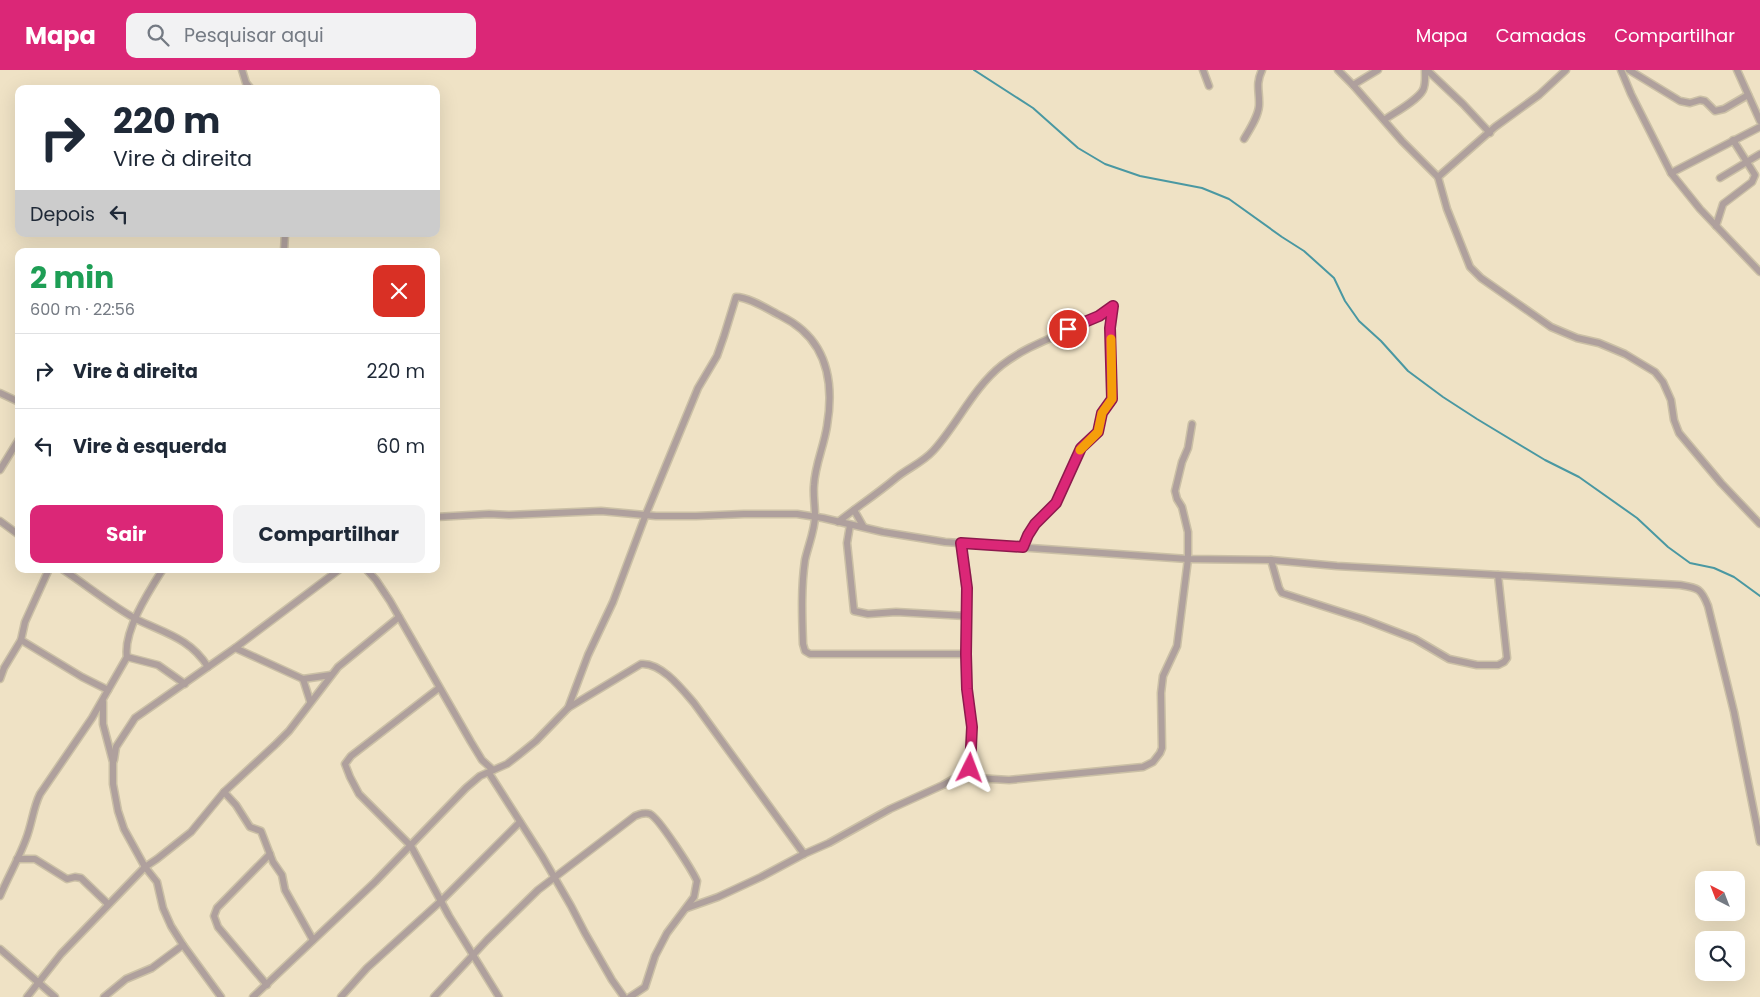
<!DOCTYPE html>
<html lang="pt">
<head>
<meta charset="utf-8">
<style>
	:root { --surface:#fff; --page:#f2f2f3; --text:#1f2937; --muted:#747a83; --line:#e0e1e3; --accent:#db2777 }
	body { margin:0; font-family:Poppins,sans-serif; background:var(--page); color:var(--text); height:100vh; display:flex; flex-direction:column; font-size:19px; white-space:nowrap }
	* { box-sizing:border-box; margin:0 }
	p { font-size:16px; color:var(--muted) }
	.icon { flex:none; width:28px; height:28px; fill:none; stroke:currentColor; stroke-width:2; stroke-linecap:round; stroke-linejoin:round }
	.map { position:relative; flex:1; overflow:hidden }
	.sheet { position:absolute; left:15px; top:178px; width:425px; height:325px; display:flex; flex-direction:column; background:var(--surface); border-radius:10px; box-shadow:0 5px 20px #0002 }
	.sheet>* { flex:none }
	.banner { position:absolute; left:15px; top:15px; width:425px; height:152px; border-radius:10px; box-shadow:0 5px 20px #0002; background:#fff; color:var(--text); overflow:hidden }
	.needle { width:32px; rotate:318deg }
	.controls { position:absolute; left:1695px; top:801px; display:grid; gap:10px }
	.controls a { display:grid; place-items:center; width:50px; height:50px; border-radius:10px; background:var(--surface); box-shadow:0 5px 20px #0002; font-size:25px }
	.pin { position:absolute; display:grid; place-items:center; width:42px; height:42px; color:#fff; margin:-21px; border:2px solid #fff; border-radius:50%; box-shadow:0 1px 5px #0007 }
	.me { position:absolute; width:55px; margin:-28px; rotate:3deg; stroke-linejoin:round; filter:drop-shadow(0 0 4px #0008) }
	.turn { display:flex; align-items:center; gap:18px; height:105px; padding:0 15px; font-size:22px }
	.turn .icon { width:65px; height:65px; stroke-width:2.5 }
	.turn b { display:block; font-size:35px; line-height:42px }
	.then { display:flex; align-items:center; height:48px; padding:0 15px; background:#0003; gap:10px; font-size:19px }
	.round { display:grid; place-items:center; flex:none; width:52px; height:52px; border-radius:10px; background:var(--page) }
	.headline { display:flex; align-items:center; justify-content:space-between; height:85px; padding:0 15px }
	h1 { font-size:30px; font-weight:700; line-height:38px; color:#1e9e55 }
	.cta { display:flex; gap:10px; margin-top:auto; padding:10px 15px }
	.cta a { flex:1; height:58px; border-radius:10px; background:var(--accent); color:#fff; font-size:20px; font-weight:700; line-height:58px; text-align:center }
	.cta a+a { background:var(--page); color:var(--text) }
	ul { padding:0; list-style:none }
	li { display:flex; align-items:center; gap:15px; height:75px; padding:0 15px; border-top:1px solid var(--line) }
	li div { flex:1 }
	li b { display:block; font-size:19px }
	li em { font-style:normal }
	header { display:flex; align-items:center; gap:30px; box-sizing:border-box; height:70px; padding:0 25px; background:var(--accent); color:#fff }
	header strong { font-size:24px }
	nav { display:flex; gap:28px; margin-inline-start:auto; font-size:18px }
	.search { width:350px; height:45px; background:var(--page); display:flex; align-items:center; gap:12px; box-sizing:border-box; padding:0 18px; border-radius:10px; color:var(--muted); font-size:19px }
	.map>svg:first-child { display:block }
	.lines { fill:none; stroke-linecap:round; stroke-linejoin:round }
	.stream { stroke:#4a98a2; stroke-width:2 }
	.street-casing { stroke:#cbc0a6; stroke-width:9 }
	.street { stroke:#afa09d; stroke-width:6 }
	.route-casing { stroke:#8e194d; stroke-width:12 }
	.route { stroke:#db2777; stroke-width:9 }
	.slow { stroke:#f59e0b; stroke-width:9 }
</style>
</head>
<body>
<header>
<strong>Mapa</strong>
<div class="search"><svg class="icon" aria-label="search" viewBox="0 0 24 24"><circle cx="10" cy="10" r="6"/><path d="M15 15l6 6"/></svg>Pesquisar aqui</div>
<nav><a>Mapa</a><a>Camadas</a><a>Compartilhar</a></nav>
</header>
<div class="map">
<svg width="1760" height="927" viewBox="0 0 1760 927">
	<rect width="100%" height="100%" fill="#efe2c5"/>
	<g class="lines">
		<!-- stream -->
		<path class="stream" d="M974,0L1033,38L1078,78L1105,94L1140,106L1202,118L1229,129L1282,167L1304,181L1334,208L1345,231L1359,251L1381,271L1408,301L1443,327L1477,349L1545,390L1579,407L1637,448L1668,477L1690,493L1714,498L1734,507L1760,526"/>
		<!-- street casing -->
		<g class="street-casing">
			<g id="street">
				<path d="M242,0L246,13L251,19"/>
				<path d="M1203,0L1209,16"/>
				<path d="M1338,0L1353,15L1402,71L1438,107L1447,139L1470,197L1481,208L1551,257L1577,268L1599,273L1625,284L1655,302L1663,312L1671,330L1674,350L1679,363L1721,413L1760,454"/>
				<path d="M1427,0L1463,34L1490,63"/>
				<path d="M1621,0L1631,24L1671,103L1700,139L1760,202"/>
				<path d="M1629,0L1680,31L1690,33L1700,30L1705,31L1715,41L1724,39L1748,25"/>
				<path d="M1737,0L1760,51"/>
				<path d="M1353,15L1378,0"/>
				<path d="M1384,50C1394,43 1417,31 1423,20C1426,14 1425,7 1425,0"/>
				<path d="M1244,69C1250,59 1258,47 1259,36C1260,22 1255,15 1262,0"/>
				<path d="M1671,103L1760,57"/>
				<path d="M1438,107L1495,57L1539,25L1566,0"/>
				<path d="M1720,108L1760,84"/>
				<path d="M1716,156L1723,134L1752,112L1755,105L1733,70"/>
				<path d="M284,181L285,164"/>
				<path d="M0,323L19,332"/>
				<path d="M0,400L19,369"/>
				<path d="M854,440L863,456"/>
				<path d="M436,447L489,444L509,445L601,441L656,446H696L744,444H797L823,448L883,462L945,472L1188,489L1271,490L1337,496L1680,515C1698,518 1701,518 1708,536L1734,642L1760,772"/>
				<path d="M0,451L19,465"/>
				<path d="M838,452C857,437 877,424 896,408C908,398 922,393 933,381C957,355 973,318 1002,295C1035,269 1079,261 1113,236"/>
				<path d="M850,455L847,473L854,541L868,544L896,542L966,546"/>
				<path d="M1023,477L1028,465L1035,454L1056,433L1081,378L1098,362L1102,343L1112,329L1110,258L1113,236"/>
				<path d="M1271,490L1279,518L1282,523L1363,549L1415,569L1449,589L1477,595H1498L1504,592L1507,588L1498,505"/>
				<path d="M62,499C85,514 112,536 136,549C164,563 190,568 208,597"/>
				<path d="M366,499L376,510L390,531L471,672L482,690L493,700"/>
				<path d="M21,570L82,607L108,620"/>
				<path d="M235,578L303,609L331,605"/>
				<path d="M127,587L158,595L185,614"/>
				<path d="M0,609L4,598L21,570L25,552L49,499"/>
				<path d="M303,609L310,631"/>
				<path d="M439,618L351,686L345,694L350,707L359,724L411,776L449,846L499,927"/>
				<path d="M103,632V654L113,692V714L118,741L124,759L145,797L157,812L163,838L171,856L183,875L221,927"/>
				<path d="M568,638L641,594C661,592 682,619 694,633L804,784"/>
				<path d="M114,690L116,677L135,648L235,578L340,499"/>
				<path d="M968,701L976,708L1009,710L1143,697L1153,692L1160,683L1162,678L1161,623L1163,606L1177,576L1188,489V462L1182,437L1177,429L1175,421L1182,392L1188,378L1192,354"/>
				<path d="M489,703L542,786L571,836L585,863L612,910L624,927"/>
				<path d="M224,722L236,735L250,757L261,761L273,792L282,805L285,820L313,870"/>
				<path d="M17,789H35L67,809L75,807L81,808L108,834"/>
				<path d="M0,826C8,807 19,788 26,769C32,754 33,738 40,724L92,648L127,587C123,561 149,521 163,499"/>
				<path d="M687,838L718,827L761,807L804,784L829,773L890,739L943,715L968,701L970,694L972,657L967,619V506L961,473"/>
				<path d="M0,879L55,927"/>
				<path d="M267,915L218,857L214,846L217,838L270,784"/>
				<path d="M27,927L61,884L145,797L157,789L191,762L224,722L276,674L289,661L338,597L399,547"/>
				<path d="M104,927L126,909L152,898L183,875"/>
				<path d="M253,927L375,812L466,718L480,706L507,694L520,684L536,671L568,638L588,585L613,532L646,444L698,318L717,286L724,266L736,227C749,227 769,240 781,246C826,268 835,309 827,356C824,376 815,395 814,415C813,425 815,435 815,446C815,460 808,476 805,490C801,518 802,545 803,574L805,581L810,584H966"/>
				<path d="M341,927L367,898L441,831L520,752"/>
				<path d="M434,927L487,870L538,820L635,746C640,744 645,742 650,744C659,748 692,800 697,811L694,827L667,863L655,886L645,917L630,927"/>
			</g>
		</g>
		<!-- street -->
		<use href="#street" class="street"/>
	</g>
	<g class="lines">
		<!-- route casing -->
		<g class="route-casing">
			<path id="route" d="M970,698L972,657L967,619L966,584L967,518L961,473L1023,477L1028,465L1035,454L1056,433L1081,378L1098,362L1102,343L1112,329L1110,258L1113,236L1099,246L1068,259"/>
		</g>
		<!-- route -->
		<use href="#route" class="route"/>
		<!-- slow -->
		<path class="slow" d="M1080,380L1098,362L1102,343L1112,329L1111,269"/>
	</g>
</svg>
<div class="controls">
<a><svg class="needle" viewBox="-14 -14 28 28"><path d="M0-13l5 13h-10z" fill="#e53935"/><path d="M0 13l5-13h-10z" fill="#747a83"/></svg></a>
<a><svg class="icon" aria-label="search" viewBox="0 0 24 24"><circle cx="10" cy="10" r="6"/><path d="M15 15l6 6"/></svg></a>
</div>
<div class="pin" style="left:1068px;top:259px;background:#d93025"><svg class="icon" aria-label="arrive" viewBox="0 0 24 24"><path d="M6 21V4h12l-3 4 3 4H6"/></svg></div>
<svg class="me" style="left:970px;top:698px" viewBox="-20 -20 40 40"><path d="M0-17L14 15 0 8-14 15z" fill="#db2777" stroke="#fff" stroke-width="4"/></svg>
<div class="banner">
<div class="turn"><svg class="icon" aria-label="right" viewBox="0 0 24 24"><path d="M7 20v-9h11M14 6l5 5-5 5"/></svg><div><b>220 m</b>Vire à direita</div></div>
<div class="then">Depois<svg class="icon" aria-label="left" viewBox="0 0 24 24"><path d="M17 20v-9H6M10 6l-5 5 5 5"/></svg></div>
</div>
<section class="sheet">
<div class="headline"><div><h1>2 min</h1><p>600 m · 22:56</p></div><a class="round" style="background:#d93025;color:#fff"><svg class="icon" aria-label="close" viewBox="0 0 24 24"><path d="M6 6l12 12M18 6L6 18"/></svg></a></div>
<ul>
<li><svg class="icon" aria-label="right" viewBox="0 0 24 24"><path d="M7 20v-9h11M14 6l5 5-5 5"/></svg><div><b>Vire à direita</b></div><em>220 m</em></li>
<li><svg class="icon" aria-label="left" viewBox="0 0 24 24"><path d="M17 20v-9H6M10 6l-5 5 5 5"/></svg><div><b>Vire à esquerda</b></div><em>60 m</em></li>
</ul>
<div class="cta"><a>Sair</a><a>Compartilhar</a></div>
</section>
</div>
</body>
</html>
